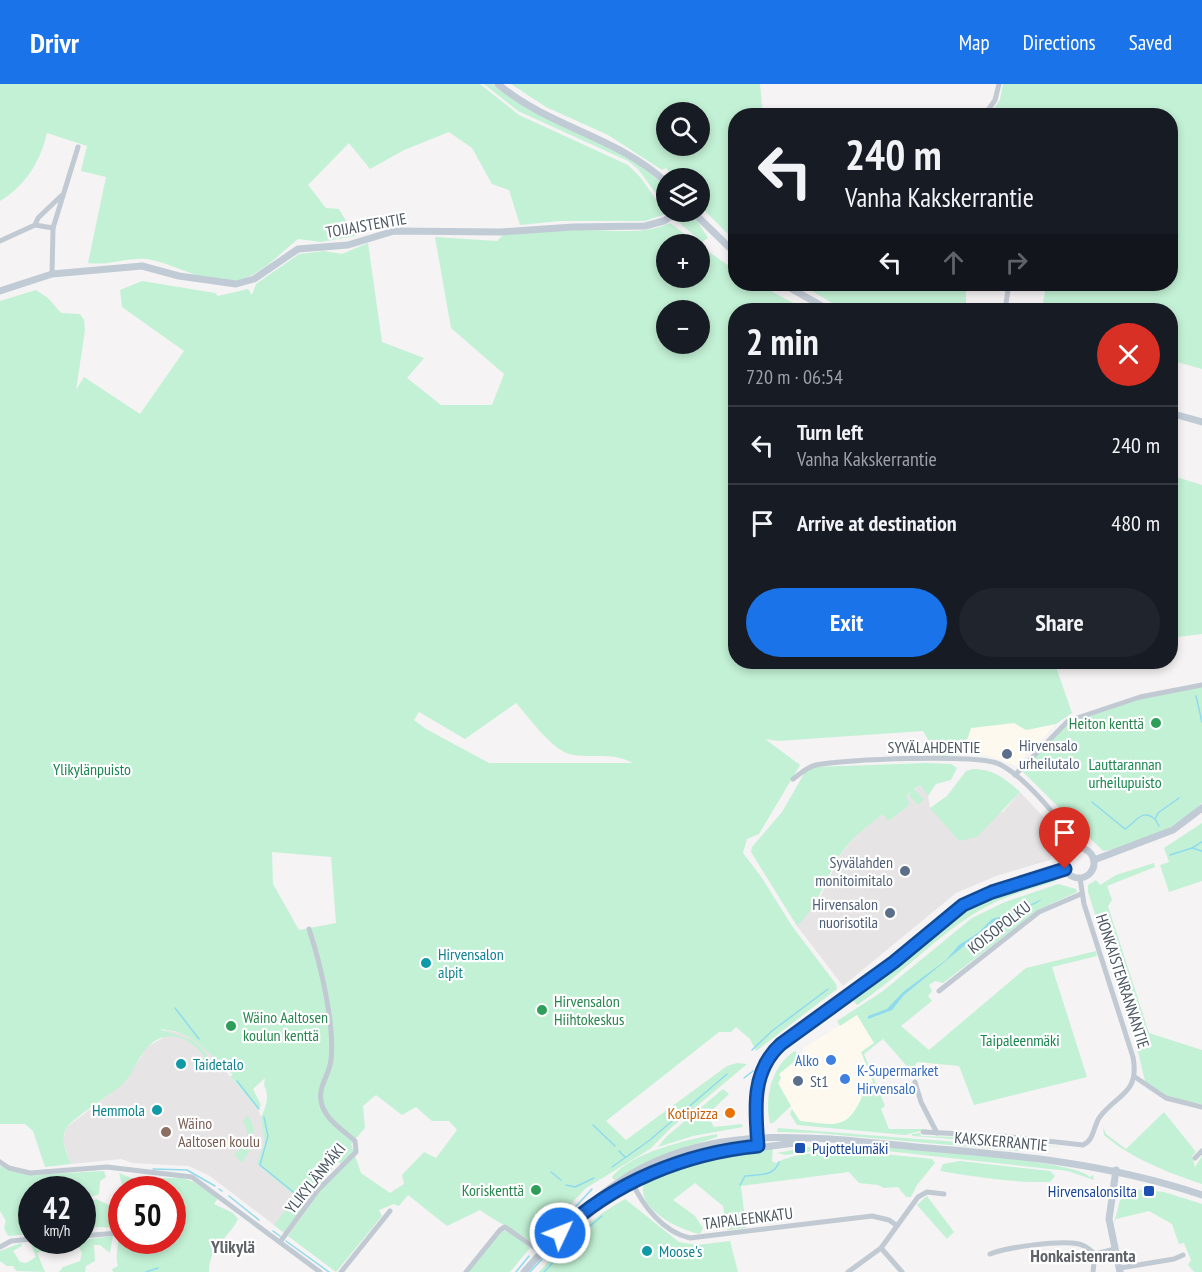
<!DOCTYPE html>
<html lang="en">
<head>
<meta charset="utf-8">
<style>
	:root { --surface:#171b24; --page:#20242c; --text:#f1f3f6; --muted:#9ea1a6; --line:#363941; --accent:#1a73e8 }
	body { margin:0; font-family:"PT Sans Narrow",sans-serif; background:var(--page); color:var(--text); height:100vh; display:flex; flex-direction:column; font-size:22px; white-space:nowrap }
	* { box-sizing:border-box; margin:0 }
	p { font-size:20px; color:var(--muted) }
	.icon { flex:none; width:33px; height:33px; fill:none; stroke:currentColor; stroke-width:2; stroke-linecap:round; stroke-linejoin:round }
	.map { position:relative; flex:1; overflow:hidden }
	.panel { position:absolute; left:728px; top:219px; width:450px; height:366px; display:flex; flex-direction:column; background:var(--surface); border-radius:24px; box-shadow:0 3px 9px #0003 }
	.panel>* { flex:none }
	.banner { position:absolute; left:728px; top:24px; width:450px; height:183px; border-radius:24px; box-shadow:0 3px 9px #0003; background:#171b24; color:var(--text); overflow:hidden }
	.tools { position:absolute; left:656px; top:18px; display:grid; gap:12px }
	.tools a { display:grid; place-items:center; width:54px; height:54px; border-radius:50%; background:var(--surface); box-shadow:0 3px 9px #0003; font-size:30px }
	.speed { position:absolute; left:18px; top:1092px; display:flex; gap:12px; font-size:30px; font-weight:700; text-align:center }
	.speed>* { display:grid; place-content:center; width:78px; height:78px; border-radius:50%; background:var(--surface); box-shadow:0 3px 9px #0003; line-height:1 }
	.speed small { font-size:15px; font-weight:400 }
	.speed .limit { border:9px solid #d22; background:#fff; color:#111 }
	.pin { position:absolute; display:grid; place-items:center; width:51px; height:51px; color:#fff; margin:-62px -26px; border-radius:50% 50% 50% 0; rotate:-45deg; box-shadow:0 0 6px #0007 }
	.pin .icon { rotate:45deg }
	.me { position:absolute; width:66px; margin:-33px; rotate:47deg; stroke-linejoin:round; filter:drop-shadow(0 0 4px #0008) }
	.turn { display:flex; align-items:center; gap:21px; height:126px; padding:0 18px; font-size:27px }
	.turn .icon { width:78px; height:78px; stroke-width:2.5 }
	.turn b { display:block; font-size:42px; line-height:51px }
	.lanes { display:flex; align-items:center; height:57px; padding:0 18px; background:#0003; justify-content:center; gap:30px; direction:ltr }
	.lanes .off { opacity:.35 }
	.round { display:grid; place-items:center; flex:none; width:63px; height:63px; border-radius:32px; background:var(--page) }
	.summary { display:flex; align-items:center; justify-content:space-between; height:102px; padding:0 18px }
	h1 { font-size:36px; font-weight:800; line-height:45px }
	.primary-button { display:flex; gap:12px; margin-top:auto; padding:12px 18px }
	.primary-button a { flex:1; height:69px; border-radius:36px; background:var(--accent); color:#fff; font-size:24px; font-weight:800; line-height:69px; text-align:center }
	.primary-button a+a { background:var(--page); color:var(--text) }
	ul { padding:0; list-style:none }
	li { display:flex; align-items:center; gap:18px; height:78px; padding:0 18px; border-top:2px solid var(--line) }
	li div { flex:1 }
	li b { display:block; font-size:22px }
	li em { font-style:normal }
	header { display:flex; align-items:center; gap:36px; box-sizing:border-box; height:84px; padding:0 30px; background:var(--accent); color:#fff }
	header strong { font-size:28px }
	nav { display:flex; gap:33px; margin-inline-start:auto; font-size:21px }
	.map>svg:first-child { display:block }
	.commercial { fill:#fdf9ef }
	.education { fill:#e6e4e5 }
	.green { fill:#c3f1d5; fill-rule:evenodd }
	.water { fill:#90daee }
	.lines { fill:none; stroke-linecap:round; stroke-linejoin:round }
	.stream { stroke:#90daee; stroke-width:1.5 }
	.street { stroke:#c1cad2; stroke-width:5 }
	.secondary { stroke:#c1cbd6; stroke-width:7 }
	.route-casing { stroke:#114b97; stroke-width:15 }
	.route { stroke:#1a73e8; stroke-width:10 }
	.leisure-dot { fill:#2e9e5b; stroke:#fff; stroke-width:2 }
	.service-dot { fill:#5c6f8a; stroke:#fff; stroke-width:2 }
	.culture-dot { fill:#0f9aa8; stroke:#fff; stroke-width:2 }
	.shop-dot { fill:#3f7fe0; stroke:#fff; stroke-width:2 }
	.food-dot { fill:#e8710a; stroke:#fff; stroke-width:2 }
	.education-dot { fill:#8d6e63; stroke:#fff; stroke-width:2 }
	.transit-dot { fill:#1a4fb4; stroke:#fff; stroke-width:2 }
	.labels { text-anchor:middle; stroke-width:4.5; stroke-linejoin:round; paint-order:stroke }
	.street-label { font-size:16px; fill:#4a5661; stroke:#fff }
	.leisure-label { font-size:16px; fill:#27864d; stroke:#fff; text-anchor:end }
	.service-label { font-size:16px; fill:#4e5e75; stroke:#fff; text-anchor:start }
	.park-label { font-size:16px; fill:#17864f; stroke:#fff }
	.culture-label { font-size:16px; fill:#0d838f; stroke:#fff; text-anchor:start }
	.shop-label { font-size:16px; fill:#366cbe; stroke:#fff; text-anchor:end }
	.food-label { font-size:16px; fill:#c56008; stroke:#fff; text-anchor:end }
	.education-label { font-size:16px; fill:#785e54; stroke:#fff; text-anchor:start }
	.transit-label { font-size:16px; fill:#164399; stroke:#fff; text-anchor:start }
	.neighbourhood-label { font-size:18px; font-weight:bold; fill:#5f6368; stroke:#fff }
</style>
</head>
<body>
<header>
<strong>Drivr</strong>
<nav><a>Map</a><a>Directions</a><a>Saved</a></nav>
</header>
<div class="map">
<svg width="1202" height="1188" viewBox="0 0 1202 1188">
	<rect width="100%" height="100%" fill="#f5f3f3"/>
	<!-- commercial -->
	<g class="commercial">
		<path d="M1014,639L1027,646L1056,640L1016,682L987,671H962L971,644Z"/>
		<path d="M857,930L875,961L864,970L885,1022L881,1025L889,1045L800,1038L779,1002L781,993L778,990L800,973L804,964Z"/>
	</g>
	<!-- education -->
	<g class="education">
		<path d="M920,701L928,712L930,724L1003,728L1020,708L1049,739L1056,752L1050,776L996,792L956,809L843,902L797,842L820,813L842,768L856,751Z"/>
		<path d="M166,946L189,951L200,957L258,1026L304,1115L282,1147L210,1092L189,1082L133,1079L121,1075L71,1080L63,1056L67,1043L125,998L147,963L163,954Z"/>
	</g>
	<!-- green -->
	<g class="green">
		<path d="M0,0H480L519,31L628,81L641,94L666,130L645,137H560L520,141L509,106L492,100L472,64L449,48L404,66L370,85L349,59L308,101L326,124L339,125L355,152L321,158L298,155C283,167 268,183 250,192C218,209 179,180 147,175C128,173 108,182 88,179L106,93L81,87L87,62L47,49C40,78 26,101 0,117Z"/>
		<path d="M484,0H492C545,43 616,54 666,103V118H662L638,85L628,77L518,27Z"/>
		<path d="M511,0H760L763,31L735,32V157L699,121V94H675L666,84L662,86L608,51L546,23ZM699,28V62H666V28Z"/>
		<path d="M1003,0H1202V285L1170,276V226H1042L1046,200H1170V32L989,31L1000,16Z"/>
		<path d="M684,130L696,135L708,154L702,158L675,135Z"/>
		<path d="M670,139L698,160H666V194H699V161L735,186V200H758L806,226H735V578H1071L1056,583L1072,629L1056,640L1026,646L1014,639L971,644L962,671L938,672L923,647L778,657L765,655L800,681L759,750L747,755L743,769L762,794L792,842L836,900L837,905L756,967L750,955L736,943L731,948H719L606,1037L626,1056L727,982L737,979L747,980L672,1043L650,1065L586,1104L550,1142L537,1133L535,1127V1133L548,1144L533,1159C515,1146 498,1139 480,1126L447,1142L408,1111L399,1122L394,1120L379,1126L382,1132L336,1188L288,1152L329,1095L343,1082L338,1077L284,1149L274,1141L291,1119L294,1121L299,1115L257,1080L265,1058L261,1034C266,1021 270,1014 264,1001L265,994L253,1005L261,1021L258,1026L230,992L233,991C208,972 198,947 159,945L192,956L202,964L214,982L210,984C201,958 168,938 146,965C137,975 133,990 124,999C111,1011 73,1033 66,1045C60,1058 67,1068 71,1080L45,1083L33,1047L25,1040H0V217L36,206L48,214L61,229L80,230L84,236L85,246L76,306L84,293L140,330L184,267L122,223L120,206L142,197L215,209L218,212L248,205L252,211L256,200L299,170L324,167L342,170L368,159L382,258L424,274L407,294L441,321H492L504,290L451,244L435,153L497,157L503,151C528,149 553,147 578,146C607,145 643,152 670,139ZM666,226H699V260H666ZM516,619C530,634 553,669 574,671C595,674 613,668 633,679H489L426,645L414,636L419,628L465,655ZM272,768L331,773L336,839L299,846L273,800ZM376,1011L402,1031L416,1023L432,1037H449L457,1046L436,1074L424,1068L402,1091L404,1100L390,1109L361,1089L351,1060L365,1044L363,1022Z"/>
		<path d="M800,200H966V226H844Z"/>
		<path d="M1170,391L1202,401V550L1170,554Z"/>
		<path d="M1202,603V719C1177,744 1139,762 1103,767L1022,687L1061,644L1076,635L1140,615Z"/>
		<path d="M926,679L951,680L957,684L951,696L936,700L928,712L920,701L914,705L924,715L918,721L909,711L911,707L906,712L909,718L908,722L888,737L883,730C868,742 853,752 842,768C826,792 819,821 797,842L751,768L752,763L782,728L805,688L814,683Z"/>
		<path d="M973,685C993,685 1005,694 1020,708L977,753L959,757L930,724L947,712L966,687Z"/>
		<path d="M1202,739V797L1169,808L1160,781L1169,778L1164,764Z"/>
		<path d="M1154,779L1155,783L1107,802L1112,816L1108,822L1149,949L1202,966V1020L1170,1014L1145,997L1135,955L1088,808V801L1096,796L1100,801L1116,791Z"/>
		<path d="M1056,794V797C1032,805 1004,812 982,825C936,851 901,892 857,921L852,915L900,878L949,835L972,820L1013,805Z"/>
		<path d="M1058,800L1076,805L1077,808L1040,825L943,899L935,897L929,901L932,907L928,912L932,917L901,942L929,966L1026,884L1096,867L1097,872L1052,883L1087,993L974,1021L959,982L917,978L912,988L883,955L864,970L885,1022L881,1025L889,1045H928L905,1051L797,1041L790,1030L792,1025L800,1037C834,1040 846,1048 862,1013L858,1007L873,998L861,968L874,959L857,931L840,942L837,937L883,907L972,834L1005,818Z"/>
		<path d="M795,967L800,973L779,990L781,994L778,999L791,1022L773,1039H770C764,1013 772,981 795,967Z"/>
		<path d="M723,1005L729,1010L707,1031L714,1043L742,1040L743,1043L693,1052L658,1063L666,1053Z"/>
		<path d="M1164,1028L1196,1068L1192,1072L1195,1083L1202,1072V1100C1167,1088 1132,1075 1104,1051L1103,1043L1106,1050L1126,1065Z"/>
		<path d="M247,1031C260,1048 253,1062 242,1079L234,1070C246,1063 252,1051 243,1038Z"/>
		<path d="M778,1044L1033,1064L1034,1066L1017,1067L816,1049L777,1048Z"/>
		<path d="M920,1049L921,1052L994,1054L1061,1063L912,1052V1050Z"/>
		<path d="M717,1050V1053L664,1071L614,1096L612,1093C632,1068 686,1056 717,1050Z"/>
		<path d="M824,1060C860,1060 1073,1074 1090,1093L1093,1091L1094,1096L1068,1087L869,1065L837,1064L785,1071L777,1069Z"/>
		<path d="M773,1063L772,1077L776,1079C806,1060 896,1071 932,1075L935,1079L917,1101L911,1113H906L898,1103L884,1104L878,1101L859,1099L849,1088L741,1102L746,1144L727,1146L723,1122L695,1099L673,1116L695,1132L703,1144L700,1150C680,1147 630,1122 646,1096L700,1074Z"/>
		<path d="M960,1077L1050,1087L1055,1092L1050,1098C1013,1099 976,1093 940,1087L943,1080Z"/>
		<path d="M0,1082L28,1091L104,1087L106,1093L100,1097L99,1110L89,1114L92,1118L96,1115L109,1121L120,1117L121,1112L122,1156H172V1106L123,1105L119,1089L131,1094H182L194,1098L218,1114L214,1120L233,1129L238,1135C228,1155 209,1163 209,1188H113L112,1185L118,1182C114,1169 121,1158 117,1144L99,1143L83,1146L82,1106L54,1101L53,1105L32,1106L31,1150L8,1152L4,1144L6,1137L0,1127Z"/>
		<path d="M1123,1104L1164,1108L1202,1120V1188H1194L1188,1181L1191,1176L1184,1159L1179,1160L1172,1140L1149,1127L1116,1135L1114,1140Z"/>
		<path d="M927,1112L954,1148L947,1155L917,1121Z"/>
		<path d="M625,1115L679,1158L697,1161L730,1157L738,1188H539C565,1159 591,1134 625,1115Z"/>
		<path d="M508,1146L530,1164L510,1188H469L501,1148Z"/>
		<path d="M113,1152L110,1169L100,1161H94L95,1177L86,1182L85,1188H59L63,1183L80,1177L82,1169L76,1157Z"/>
		<path d="M41,1157L45,1166L37,1169L45,1188L16,1187L13,1182H7L0,1177V1167L21,1159L22,1162L13,1167L20,1178L26,1179L36,1173L30,1158Z"/>
	</g>
	<!-- water -->
	<path class="water" d="M1042,815L1037,819L992,839L904,911L892,926L868,935V932L887,925L903,908L946,876L959,861L978,849L992,835L1010,830Z"/>
	<g class="lines">
		<!-- stream -->
		<g class="stream">
			<path d="M1196,612L1202,638"/>
			<path d="M1092,718L1125,745C1136,738 1142,724 1155,735"/>
			<path d="M1159,742L1155,735L1158,729L1179,714"/>
			<path d="M1192,764L1202,758"/>
			<path d="M1170,771L1192,764L1202,767"/>
			<path d="M175,924L199,955"/>
			<path d="M752,966L772,947L828,905"/>
			<path d="M744,994L753,987"/>
			<path d="M237,997L259,1025"/>
			<path d="M264,1033L268,1052L260,1081L302,1115"/>
			<path d="M593,1041L615,1062"/>
			<path d="M619,1067L625,1073"/>
			<path d="M612,1083L650,1056L727,990"/>
			<path d="M153,1085L187,1086L215,1102"/>
			<path d="M551,1088L561,1096"/>
			<path d="M566,1101L575,1103L594,1094"/>
			<path d="M740,1101L745,1092C759,1090 774,1093 779,1078"/>
			<path d="M219,1105L222,1107"/>
			<path d="M229,1112L259,1136"/>
			<path d="M273,1147L280,1152"/>
			<path d="M286,1157L329,1188"/>
			<path d="M543,1158L592,1105"/>
			<path d="M146,1188L158,1184"/>
			<path d="M516,1188L529,1172"/>
			<path d="M530,1188L556,1160"/>
			<path d="M544,1188L577,1153L602,1132"/>
		</g>
		<!-- street -->
		<g class="street">
			<path d="M984,32L995,16L999,0"/>
			<path d="M35,141L38,134L61,112"/>
			<path d="M0,157L35,141L53,144"/>
			<path d="M52,190L53,144L78,63"/>
			<path d="M1005,226L1008,206"/>
			<path d="M1015,691L1068,637L1140,613L1202,601"/>
			<path d="M793,695C800,690 807,683 816,681C842,675 979,670 999,680C1024,692 1065,739 1076,764"/>
			<path d="M939,907L1039,828L1081,810"/>
			<path d="M1135,993L1166,1014L1202,1023"/>
			<path d="M915,998L921,1018L937,1049"/>
			<path d="M923,1048L1002,1052L1083,1061C1094,1056 1093,1044 1099,1034C1116,1010 1140,1011 1133,973L1084,820L1080,794"/>
			<path d="M1195,1074L1202,1067"/>
			<path d="M0,1078L9,1084L30,1089L107,1083L192,1093L320,1188"/>
			<path d="M632,1098C643,1122 663,1148 690,1154L872,1132L889,1136L896,1141"/>
			<path d="M82,1152L118,1149"/>
			<path d="M280,1158L318,1106L356,1068L355,1057C344,1047 329,1038 323,1024C315,1005 329,993 331,976C335,940 320,878 309,845"/>
			<path d="M0,1163L11,1157L32,1155"/>
			<path d="M881,1164L902,1188"/>
			<path d="M990,1170C1008,1163 1059,1156 1079,1160C1085,1161 1090,1166 1095,1170L1115,1165"/>
			<path d="M1120,1184L1174,1175L1183,1171"/>
			<path d="M341,1188L390,1127"/>
			<path d="M466,1188L500,1146L505,1143L541,1168"/>
			<path d="M848,1188L881,1164L918,1113L927,1108L944,1110"/>
			<path d="M1093,1188L1095,1170"/>
		</g>
		<!-- secondary -->
		<g class="secondary">
			<path d="M498,0C548,43 616,52 666,98"/>
			<path d="M693,128L735,169"/>
			<path d="M783,200L829,226"/>
			<path d="M0,207L52,190L142,182L179,192L236,200L254,195L298,165L348,161L394,147L501,148L573,143L645,142L664,137L677,128"/>
			<path d="M1170,329L1202,338"/>
			<circle cx="1079" cy="779" r="15"/>
			<path d="M1094,776L1173,746L1202,724"/>
			<path d="M758,1062V998L764,980L781,960L894,878L963,821L992,808L1065,785"/>
			<path d="M1116,1086L1109,1135L1120,1188"/>
			<path d="M595,1119L666,1083L703,1071L803,1058"/>
			<path d="M524,1188C563,1144 604,1099 659,1076C741,1041 830,1055 916,1063C1015,1071 1107,1079 1202,1111"/>
		</g>
	</g>
	<g class="lines">
		<!-- route casing -->
		<g class="route-casing">
			<path id="route" d="M560,1149C613,1098 686,1069 758,1062C755,1025 751,987 781,960L894,878L963,821L992,808L1065,785"/>
		</g>
		<!-- route -->
		<use href="#route" class="route"/>
	</g>
	<!-- markers -->
	<g class="leisure-dot">
		<circle cx="1156" cy="639" r="6"/>
		<circle cx="542" cy="926" r="6"/>
		<circle cx="231" cy="942" r="6"/>
		<circle cx="536" cy="1106" r="6"/>
	</g>
	<g class="service-dot">
		<circle cx="1007" cy="670" r="6"/>
		<circle cx="905" cy="787" r="6"/>
		<circle cx="890" cy="829" r="6"/>
		<circle cx="798" cy="997" r="6"/>
	</g>
	<g class="culture-dot">
		<circle cx="426" cy="879" r="6"/>
		<circle cx="181" cy="980" r="6"/>
		<circle cx="157" cy="1026" r="6"/>
		<circle cx="647" cy="1167" r="6"/>
	</g>
	<g class="shop-dot">
		<circle cx="831" cy="976" r="6"/>
		<circle cx="845" cy="995" r="6"/>
	</g>
	<circle class="food-dot" cx="730" cy="1029" r="6"/>
	<circle class="education-dot" cx="166" cy="1048" r="6"/>
	<g class="transit-dot">
		<rect x="794" y="1058" width="12" height="12" rx="3"/>
		<rect x="1143" y="1101" width="12" height="12" rx="3"/>
	</g>
	<g class="labels">
		<!-- street labels -->
		<g class="street-label">
			<text transform="translate(366 141) rotate(-10)" y="6">TOIJAISTENTIE</text>
			<text x="934" y="669">SYVÄLAHDENTIE</text>
			<text transform="translate(999 843) rotate(-38)" y="6">KOISOPOLKU</text>
			<text transform="translate(1123 897) rotate(72)" y="6">HONKAISTENRANNANTIE</text>
			<text transform="translate(1001 1057) rotate(5)" y="6">KAKSKERRANTIE</text>
			<text transform="translate(315 1094) rotate(-51)" y="6">YLIKYLÄNMÄKI</text>
			<text transform="translate(748 1134) rotate(-7)" y="6">TAIPALEENKATU</text>
		</g>
		<!-- leisure labels -->
		<g class="leisure-label">
			<text x="1144" y="645">Heiton kenttä</text>
			<text x="554" y="923" text-anchor="start">Hirvensalon<tspan x="554" dy="18">Hiihtokeskus</tspan></text>
			<text x="243" y="939" text-anchor="start">Wäino Aaltosen<tspan x="243" dy="18">koulun kenttä</tspan></text>
			<text x="524" y="1112">Koriskenttä</text>
		</g>
		<!-- service labels -->
		<g class="service-label">
			<text x="1019" y="667">Hirvensalo<tspan x="1019" dy="18">urheilutalo</tspan></text>
			<text x="893" y="784" text-anchor="end">Syvälahden<tspan x="893" dy="18">monitoimitalo</tspan></text>
			<text x="878" y="826" text-anchor="end">Hirvensalon<tspan x="878" dy="18">nuorisotila</tspan></text>
			<text x="810" y="1003">St1</text>
		</g>
		<!-- park labels -->
		<g class="park-label">
			<text x="1125" y="686">Lauttarannan<tspan x="1125" dy="18">urheilupuisto</tspan></text>
			<text x="92" y="691">Ylikylänpuisto</text>
			<text x="1020" y="962">Taipaleenmäki</text>
		</g>
		<!-- culture labels -->
		<g class="culture-label">
			<text x="438" y="876">Hirvensalon<tspan x="438" dy="18">alpit</tspan></text>
			<text x="193" y="986">Taidetalo</text>
			<text x="145" y="1032" text-anchor="end">Hemmola</text>
			<text x="659" y="1173">Moose's</text>
		</g>
		<!-- shop labels -->
		<g class="shop-label">
			<text x="819" y="982">Alko</text>
			<text x="857" y="992" text-anchor="start">K-Supermarket<tspan x="857" dy="18">Hirvensalo</tspan></text>
		</g>
		<!-- food labels -->
		<g class="food-label">
			<text x="718" y="1035">Kotipizza</text>
		</g>
		<!-- education labels -->
		<g class="education-label">
			<text x="178" y="1045">Wäino<tspan x="178" dy="18">Aaltosen koulu</tspan></text>
		</g>
		<!-- transit labels -->
		<g class="transit-label">
			<text x="812" y="1070">Pujottelumäki</text>
			<text x="1137" y="1113" text-anchor="end">Hirvensalonsilta</text>
		</g>
		<!-- neighbourhood labels -->
		<g class="neighbourhood-label">
			<text x="233" y="1169">Ylikylä</text>
			<text x="1083" y="1178">Honkaistenranta</text>
		</g>
	</g>
</svg>
<div class="tools">
<a><svg class="icon" aria-label="search" viewBox="0 0 24 24"><circle cx="10" cy="10" r="6"/><path d="M15 15l6 6"/></svg></a>
<a><svg class="icon" aria-label="layers" viewBox="0 0 24 24"><path d="M12 4l9 5-9 5-9-5zM3 14l9 5 9-5"/></svg></a>
<a>+</a>
<a>−</a>
</div>
<div class="speed"><div>42<small>km/h</small></div><div class="limit">50</div></div>
<div class="pin" style="left:1065px;top:785px;background:#d93025"><svg class="icon" aria-label="arrive" viewBox="0 0 24 24"><path d="M6 21V4h12l-3 4 3 4H6"/></svg></div>
<svg class="me" style="left:560px;top:1149px" viewBox="-20 -20 40 40"><circle r="17" fill="#1a73e8" stroke="#fff" stroke-width="3"/><path d="M0-11L8 9 0 5-8 9z" fill="#fff"/></svg>
<div class="banner">
<div class="turn"><svg class="icon" aria-label="left" viewBox="0 0 24 24"><path d="M17 20v-9H6M10 6l-5 5 5 5"/></svg><div><b>240 m</b>Vanha Kakskerrantie</div></div>
<div class="lanes"><svg class="icon" aria-label="left" viewBox="0 0 24 24"><path d="M17 20v-9H6M10 6l-5 5 5 5"/></svg><svg class="icon off" aria-label="ahead" viewBox="0 0 24 24"><path d="M12 20V5M6 11l6-6 6 6"/></svg><svg class="icon off" aria-label="right" viewBox="0 0 24 24"><path d="M7 20v-9h11M14 6l5 5-5 5"/></svg></div>
</div>
<section class="panel">
<div class="summary"><div><h1>2 min</h1><p>720 m · 06:54</p></div><a class="round" style="background:#d93025;color:#fff"><svg class="icon" aria-label="close" viewBox="0 0 24 24"><path d="M6 6l12 12M18 6L6 18"/></svg></a></div>
<ul>
<li><svg class="icon" aria-label="left" viewBox="0 0 24 24"><path d="M17 20v-9H6M10 6l-5 5 5 5"/></svg><div><b>Turn left</b><p>Vanha Kakskerrantie</p></div><em>240 m</em></li>
<li><svg class="icon" aria-label="arrive" viewBox="0 0 24 24"><path d="M6 21V4h12l-3 4 3 4H6"/></svg><div><b>Arrive at destination</b></div><em>480 m</em></li>
</ul>
<div class="primary-button"><a>Exit</a><a>Share</a></div>
</section>
</div>
</body>
</html>
